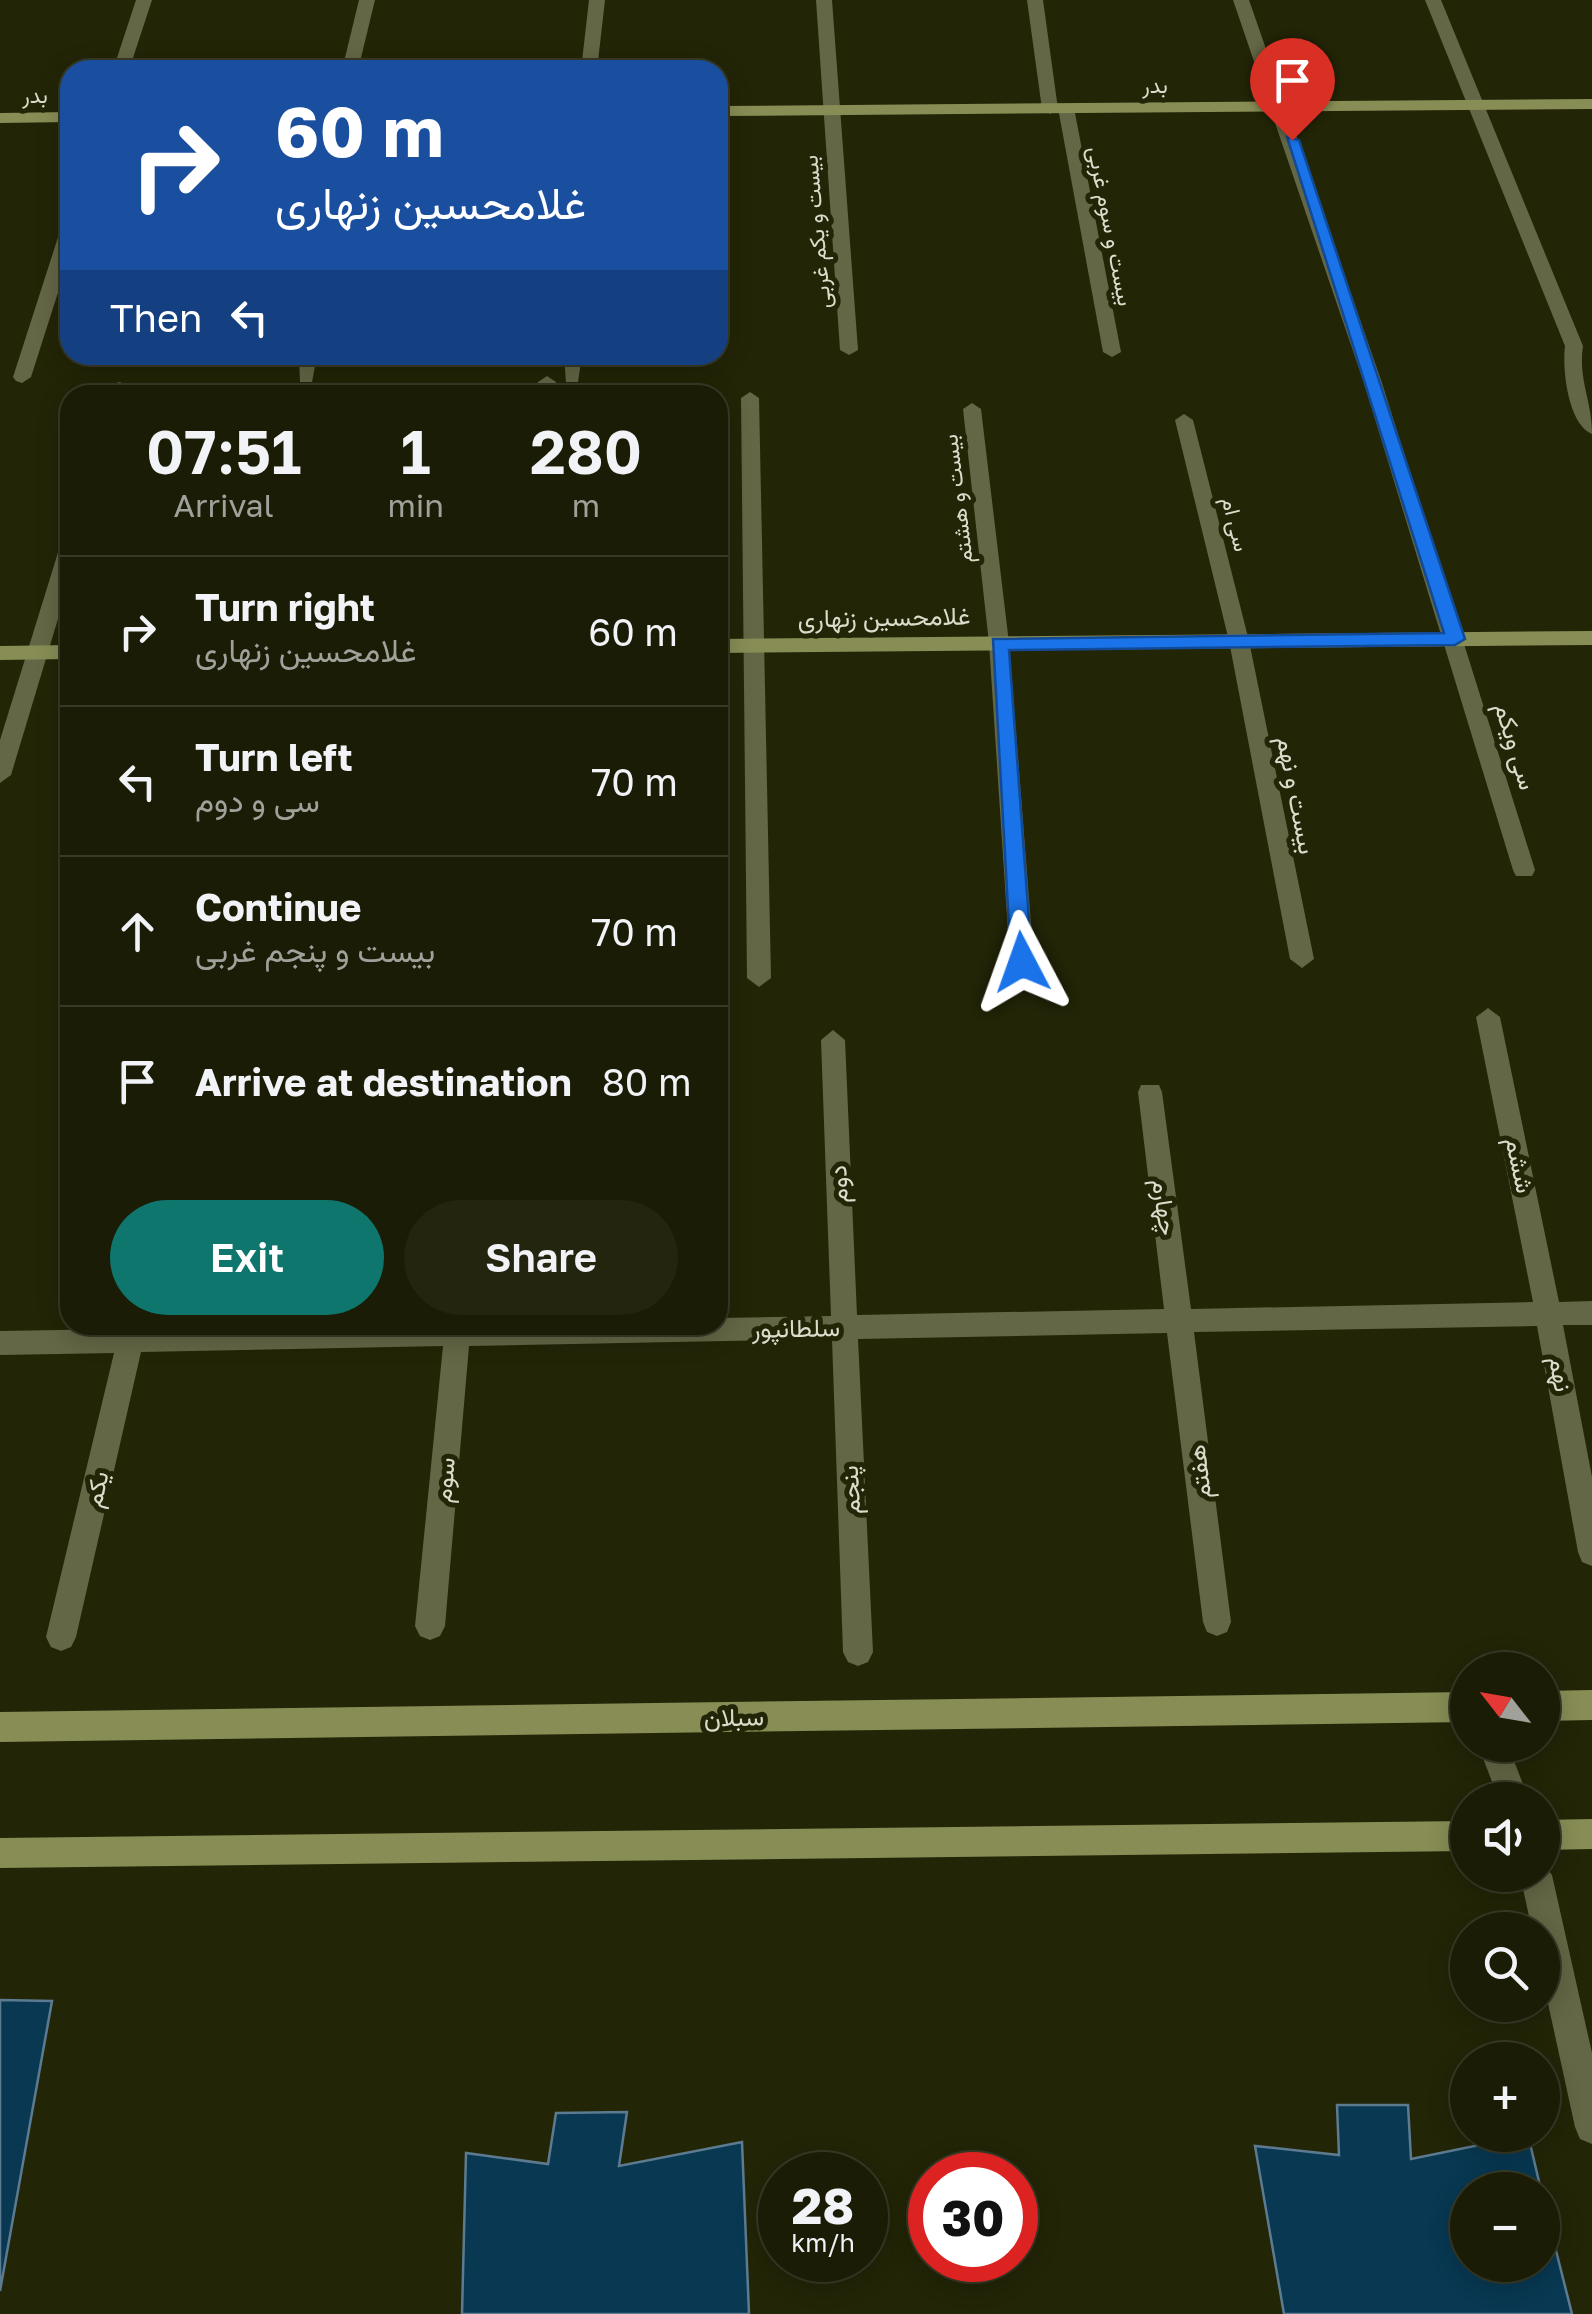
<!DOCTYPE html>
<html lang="en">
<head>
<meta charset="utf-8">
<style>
	:root { --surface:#1a1c05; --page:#23250f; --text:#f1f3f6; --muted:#9fa19a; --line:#383a27; --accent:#0f766e }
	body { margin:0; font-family:"Golos Text",Vazirmatn,sans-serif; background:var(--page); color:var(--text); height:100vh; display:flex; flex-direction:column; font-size:38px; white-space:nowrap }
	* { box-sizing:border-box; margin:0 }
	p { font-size:32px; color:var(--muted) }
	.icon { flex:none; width:55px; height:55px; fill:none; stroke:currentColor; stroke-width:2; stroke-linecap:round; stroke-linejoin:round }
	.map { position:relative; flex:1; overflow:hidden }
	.details { position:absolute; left:60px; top:385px; width:668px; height:950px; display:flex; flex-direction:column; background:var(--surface); border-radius:30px; box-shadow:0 5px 25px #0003,0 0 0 2px var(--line) }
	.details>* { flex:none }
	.guide { position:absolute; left:60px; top:60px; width:668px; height:305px; border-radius:30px; box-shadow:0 5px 25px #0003,0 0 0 2px var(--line); background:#1a4fa0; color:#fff; overflow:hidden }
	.needle { width:65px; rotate:301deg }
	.fabs { position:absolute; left:1450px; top:1652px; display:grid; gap:20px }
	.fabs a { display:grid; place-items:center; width:110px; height:110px; border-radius:50%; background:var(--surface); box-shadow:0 5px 25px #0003,0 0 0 2px var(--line); font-size:50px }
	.speed { position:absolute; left:758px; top:2152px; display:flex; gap:20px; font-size:50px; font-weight:700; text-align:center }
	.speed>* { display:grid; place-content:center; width:130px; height:130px; border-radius:50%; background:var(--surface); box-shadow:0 5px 25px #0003,0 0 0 2px var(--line); line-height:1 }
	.speed small { font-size:25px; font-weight:400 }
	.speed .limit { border:15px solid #d22; background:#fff; color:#111 }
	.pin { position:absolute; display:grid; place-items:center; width:85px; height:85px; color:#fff; margin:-102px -42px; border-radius:50% 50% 50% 0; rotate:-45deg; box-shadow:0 0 10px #0007 }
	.pin .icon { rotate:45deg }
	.me { position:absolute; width:110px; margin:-55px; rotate:356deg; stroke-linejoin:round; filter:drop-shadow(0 0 8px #0008) }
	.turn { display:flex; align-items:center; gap:35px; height:210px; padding:0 50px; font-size:45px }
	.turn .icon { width:130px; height:130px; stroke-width:2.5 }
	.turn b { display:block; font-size:70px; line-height:85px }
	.then { display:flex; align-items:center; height:95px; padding:0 50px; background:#0003; gap:20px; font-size:38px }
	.eta { display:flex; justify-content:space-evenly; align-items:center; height:170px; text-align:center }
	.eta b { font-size:60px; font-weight:600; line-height:70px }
	.cta { display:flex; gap:20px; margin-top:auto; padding:20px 50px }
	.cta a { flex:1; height:115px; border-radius:60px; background:var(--accent); color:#fff; font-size:40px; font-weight:600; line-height:115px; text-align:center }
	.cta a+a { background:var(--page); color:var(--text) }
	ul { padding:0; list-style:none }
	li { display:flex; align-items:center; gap:30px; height:150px; padding:0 50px; border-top:2px solid var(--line) }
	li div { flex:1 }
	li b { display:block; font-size:38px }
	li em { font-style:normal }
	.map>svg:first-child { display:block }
	.building { fill:#083852; stroke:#5d7b90; stroke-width:2.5 }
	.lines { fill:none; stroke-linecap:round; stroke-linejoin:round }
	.street { fill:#636745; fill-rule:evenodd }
	.secondary { fill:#888d56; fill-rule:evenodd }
	.route { fill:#1a73e8; stroke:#114b97; stroke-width:2.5 }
	.labels { text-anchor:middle; stroke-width:10; stroke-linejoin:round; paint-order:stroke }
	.far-street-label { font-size:22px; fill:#dbddcc; stroke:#232507 }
	.street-label { font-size:25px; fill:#dbddcc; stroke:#232507 }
</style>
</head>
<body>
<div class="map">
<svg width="1592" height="2314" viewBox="0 0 1592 2314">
	<rect width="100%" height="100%" fill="#232507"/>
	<!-- building -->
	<g class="building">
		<path d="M0,2000L52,2001L0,2291Z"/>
		<path d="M1337,2105H1408L1411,2159L1528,2135L1541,2190H1468V2265H1542V2195L1572,2314H1284L1255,2146L1339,2155Z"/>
		<path d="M627,2112L619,2166L742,2142L749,2314H462L466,2153L548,2164L556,2113Z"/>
	</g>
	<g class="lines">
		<!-- street -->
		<g class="street">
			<path d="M136,0H152L129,70H113Z"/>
			<path d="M359,0H375L358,70H342Z"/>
			<path d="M589,0H605L597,70H581Z"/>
			<path d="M816,0H832L858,350L849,355L840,350Z"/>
			<path d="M1027,0H1043L1058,109L1050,114L1042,109Z"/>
			<path d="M1233,0H1249L1382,383L1535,870L1532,876H1516L1513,870L1364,383Z"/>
			<path d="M1425,0H1441L1583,346C1578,380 1592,400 1592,434C1568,424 1562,369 1565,346Z"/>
			<path d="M1066,103L1074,108L1121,352L1112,357L1103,352L1058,108Z"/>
			<path d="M70,223V255L31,377L22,383L16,381L13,377L61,228Z"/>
			<path d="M299,355H317L312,382H300Z"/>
			<path d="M564,355H582L578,382H566Z"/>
			<path d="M547,376L556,382L554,395H536L538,382Z"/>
			<path d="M120,382L129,388L127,395H109L113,384Z"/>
			<path d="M750,392L759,398L771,978L759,987L747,978L741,398Z"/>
			<path d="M972,403L981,409L1009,643L1034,962L1022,971L1010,962L989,643L963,409Z"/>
			<path d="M1184,414L1193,420L1249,641L1314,959L1302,968L1290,959L1229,641L1175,420Z"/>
			<path d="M70,539V579L11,775L0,783V740L60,546Z"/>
			<path d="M1488,1008L1500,1017L1559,1302L1592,1301V1325H1563L1592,1477V1566L1582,1562L1578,1552L1537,1326L1194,1332L1231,1622L1227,1632L1217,1636L1207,1632L1203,1622L1167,1333L858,1339L873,1652L868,1662L858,1666L848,1662L843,1652L832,1339L469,1346L445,1626L440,1636L430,1640L420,1636L415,1626L443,1346L141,1352L76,1637L71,1647L61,1651L51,1647L46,1637L114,1353L0,1355V1331L120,1329L121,1325H147L146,1328L718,1325V1318L831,1316L821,1040L833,1030L845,1040L857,1315L1164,1309L1138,1092L1141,1085H1159L1162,1092L1191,1309L1533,1302L1476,1017Z"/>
			<path d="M1478,1745H1508L1529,1800H1499Z"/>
			<path d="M1542,1862L1552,1875L1592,2053V2144L1580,2139L1575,2127L1542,1976V1930H1532L1520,1875H1542Z"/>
		</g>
		<!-- secondary -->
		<g class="secondary">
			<path d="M1592,99V109L718,116V106Z"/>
			<path d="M70,112V122L0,123V113Z"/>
			<path d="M1592,631V645L718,653V639Z"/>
			<path d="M70,645V659L0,660V646Z"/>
			<path d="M1592,1690V1720L1542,1721V1691Z"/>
			<path d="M1468,1692V1722L0,1742V1712Z"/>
			<path d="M1592,1819V1849L1542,1850V1820Z"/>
			<path d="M1468,1821V1851L0,1868V1838Z"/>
		</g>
	</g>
	<!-- route -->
	<path class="route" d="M1287,137L1299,140L1465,639L1455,645L1009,650L1032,962L1022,970L1011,962L993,639L1444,633Z"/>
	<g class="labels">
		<!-- far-street labels -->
		<g class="far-street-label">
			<text x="1155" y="93">بدر</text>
			<text x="35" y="103">بدر</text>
			<text transform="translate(1111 226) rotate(79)" y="8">بیست و سوم غربی</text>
			<text transform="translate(816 232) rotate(-95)" y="8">بیست و یکم غربی</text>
			<text transform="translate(957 499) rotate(-97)" y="8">بیست و هشتم</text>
			<text transform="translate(1236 524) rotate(76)" y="8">سی ام</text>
		</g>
		<!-- street labels -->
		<g class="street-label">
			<text transform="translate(884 617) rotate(-1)" y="9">غلامحسین زنهاری</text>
			<text transform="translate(1516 746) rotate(73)" y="9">سی ویکم</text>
			<text transform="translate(1297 795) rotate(79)" y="9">بیست و نهم</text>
			<text transform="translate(1520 1165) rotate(78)" y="9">ششم</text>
			<text transform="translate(838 1184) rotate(-92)" y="9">دوم</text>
			<text transform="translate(1165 1207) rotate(82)" y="9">چهارم</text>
			<text transform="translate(796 1328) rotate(-1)" y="9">سلطانپور</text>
			<text transform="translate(1561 1374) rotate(80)" y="9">نهم</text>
			<text transform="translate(1199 1472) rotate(-97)" y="9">هفتم</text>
			<text transform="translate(444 1480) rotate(-85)" y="9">سوم</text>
			<text transform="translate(96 1489) rotate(-77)" y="9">یکم</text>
			<text transform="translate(850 1490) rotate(-93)" y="9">پنجم</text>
			<text transform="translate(734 1717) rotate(-1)" y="9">سبلان</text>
		</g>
	</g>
</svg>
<div class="fabs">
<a><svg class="needle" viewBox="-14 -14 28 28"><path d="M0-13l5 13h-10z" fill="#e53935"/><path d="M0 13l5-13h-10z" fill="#9fa19a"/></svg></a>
<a><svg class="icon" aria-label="sound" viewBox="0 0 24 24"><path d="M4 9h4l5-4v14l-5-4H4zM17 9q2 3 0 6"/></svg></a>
<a><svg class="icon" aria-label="search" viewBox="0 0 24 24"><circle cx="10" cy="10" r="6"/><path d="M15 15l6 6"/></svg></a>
<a>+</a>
<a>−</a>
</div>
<div class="speed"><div>28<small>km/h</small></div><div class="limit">30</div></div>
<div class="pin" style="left:1292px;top:140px;background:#d93025"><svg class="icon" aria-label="arrive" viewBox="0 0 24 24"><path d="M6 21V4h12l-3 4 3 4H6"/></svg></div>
<svg class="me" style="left:1022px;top:962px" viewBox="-20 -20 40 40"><path d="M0-17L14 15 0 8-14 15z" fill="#1a73e8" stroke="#fff" stroke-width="4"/></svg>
<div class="guide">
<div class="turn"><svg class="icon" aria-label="right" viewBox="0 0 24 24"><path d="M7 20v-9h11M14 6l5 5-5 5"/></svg><div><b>60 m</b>غلامحسین زنهاری</div></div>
<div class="then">Then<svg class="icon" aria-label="left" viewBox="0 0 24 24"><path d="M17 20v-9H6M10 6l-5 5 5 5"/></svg></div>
</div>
<section class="details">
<div class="eta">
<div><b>07:51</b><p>Arrival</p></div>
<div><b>1</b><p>min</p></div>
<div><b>280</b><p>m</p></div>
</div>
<ul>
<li><svg class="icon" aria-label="right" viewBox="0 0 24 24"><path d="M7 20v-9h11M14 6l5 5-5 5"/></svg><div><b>Turn right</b><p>غلامحسین زنهاری</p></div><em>60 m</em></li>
<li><svg class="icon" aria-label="left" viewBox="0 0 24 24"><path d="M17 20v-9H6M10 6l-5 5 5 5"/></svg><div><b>Turn left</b><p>سی و دوم</p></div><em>70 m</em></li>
<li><svg class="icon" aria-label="ahead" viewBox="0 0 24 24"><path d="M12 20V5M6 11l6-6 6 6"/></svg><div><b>Continue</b><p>بیست و پنجم غربی</p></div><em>70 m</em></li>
<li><svg class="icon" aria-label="arrive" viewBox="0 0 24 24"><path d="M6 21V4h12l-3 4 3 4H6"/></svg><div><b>Arrive at destination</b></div><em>80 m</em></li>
</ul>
<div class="cta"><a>Exit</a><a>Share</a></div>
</section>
</div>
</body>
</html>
